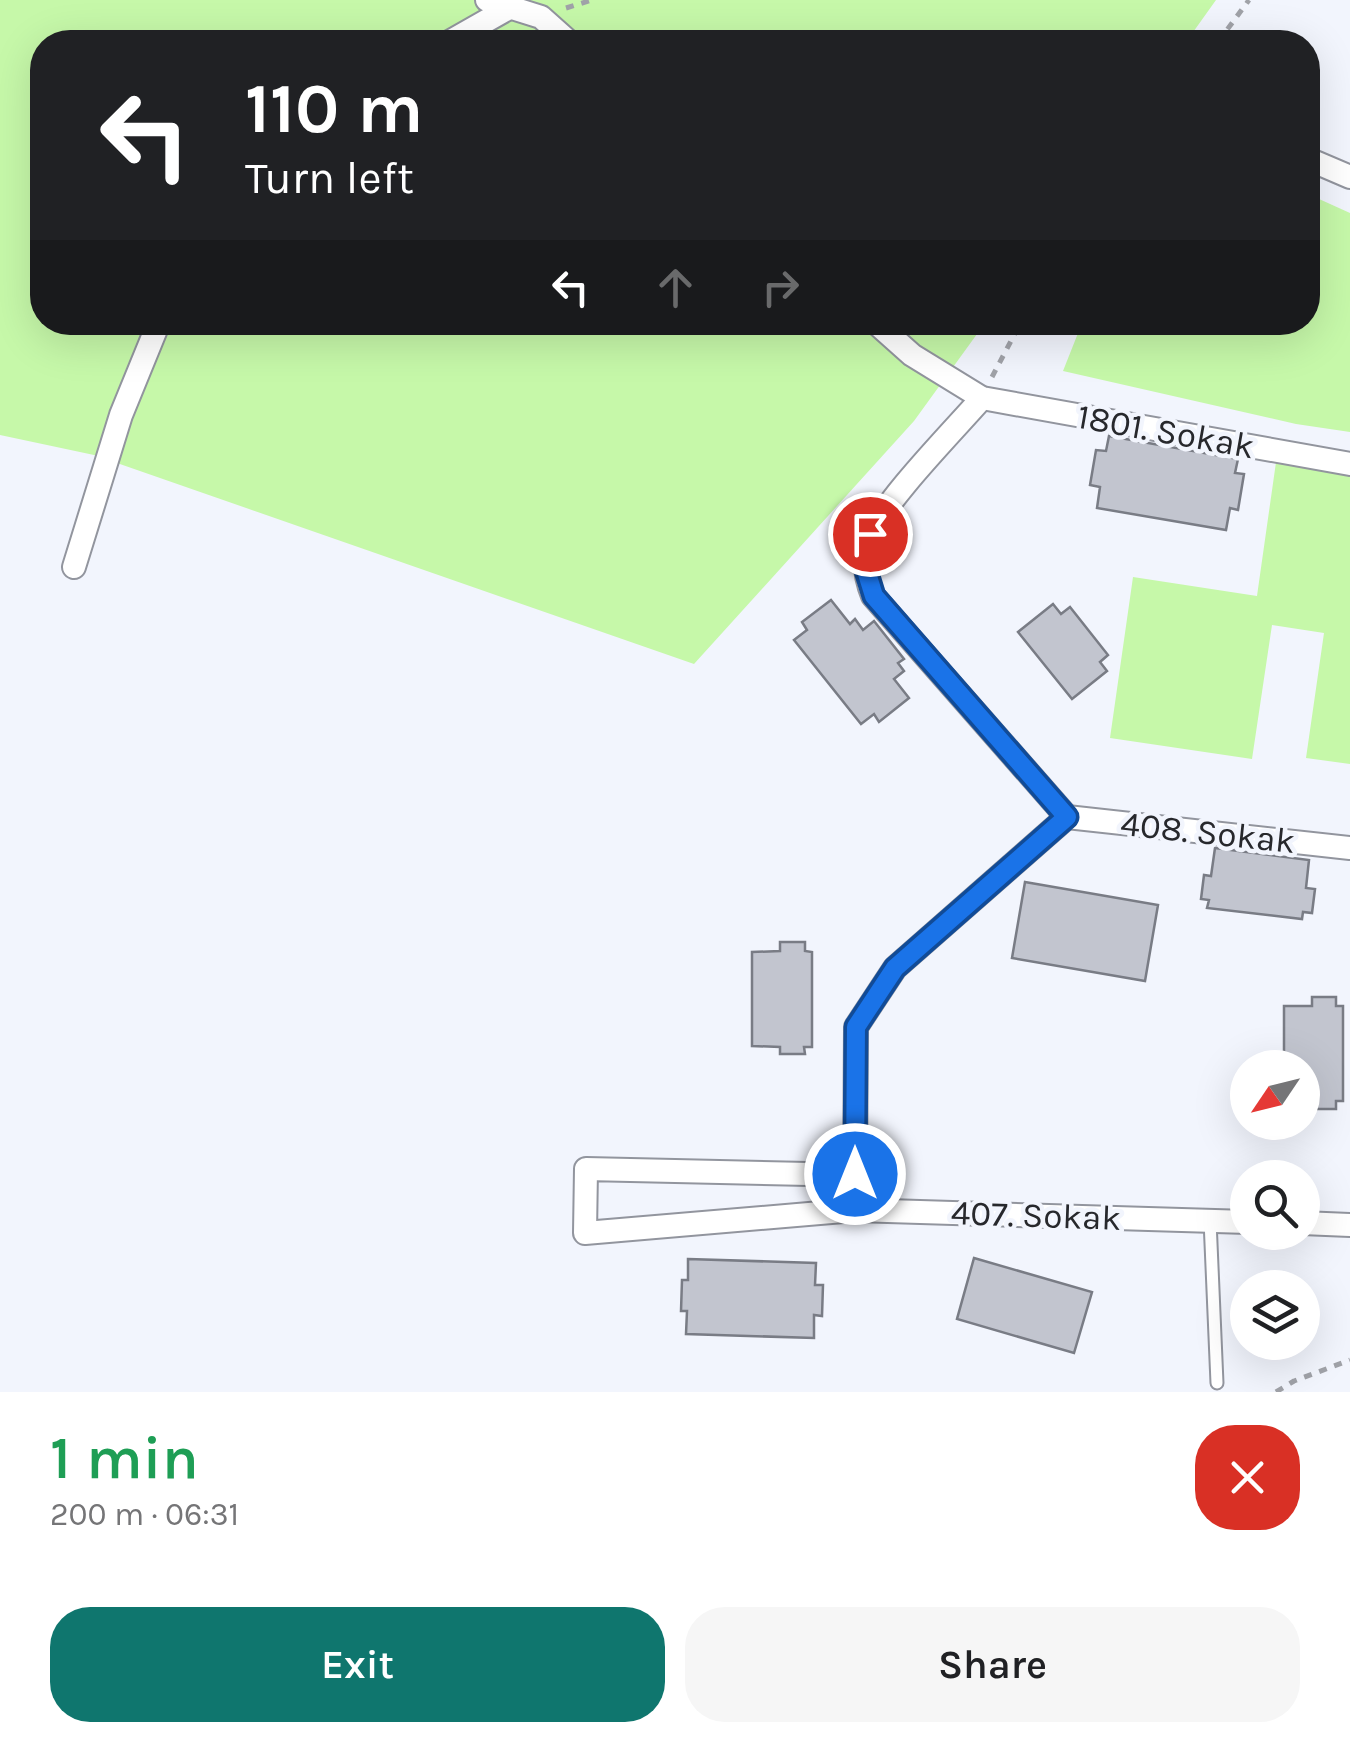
<!DOCTYPE html>
<html lang="en">
<head>
<meta charset="utf-8">
<style>
	:root { --surface:#fff; --page:#f6f6f6; --text:#202124; --muted:#757577; --accent:#0f766e }
	body { margin:0; font-family:Karla,sans-serif; background:var(--page); color:var(--text); height:100vh; display:flex; flex-direction:column; font-size:38px; white-space:nowrap }
	* { box-sizing:border-box; margin:0 }
	p { font-size:32px; color:var(--muted) }
	.icon { flex:none; width:55px; height:55px; fill:none; stroke:currentColor; stroke-width:2; stroke-linecap:round; stroke-linejoin:round }
	.map { position:relative; height:1392px; overflow:hidden }
	.details { display:flex; flex-direction:column; background:var(--surface); flex:1 }
	.details>* { flex:none }
	.hud { position:absolute; left:30px; top:30px; width:1290px; height:305px; border-radius:40px; box-shadow:0 10px 40px #0002; background:#202124; color:#fff; overflow:hidden }
	.needle { width:65px; rotate:235deg }
	.fabs { position:absolute; left:1230px; top:1050px; display:grid; gap:20px }
	.fabs a { display:grid; place-items:center; width:90px; height:90px; border-radius:50%; background:var(--surface); box-shadow:0 10px 40px #0002; font-size:50px }
	.pin { position:absolute; display:grid; place-items:center; width:85px; height:85px; color:#fff; margin:-42px; border:5px solid #fff; border-radius:50%; box-shadow:0 2px 10px #0007 }
	.me { position:absolute; width:110px; margin:-55px; rotate:0deg; stroke-linejoin:round; filter:drop-shadow(0 0 8px #0008) }
	.turn { display:flex; align-items:center; gap:35px; height:210px; padding:0 50px; font-size:45px }
	.turn .icon { width:130px; height:130px; stroke-width:2.5 }
	.turn b { display:block; font-size:70px; line-height:85px }
	.lanes { display:flex; align-items:center; height:95px; padding:0 50px; background:#0003; justify-content:center; gap:50px; direction:ltr }
	.lanes .off { opacity:.35 }
	.round { display:grid; place-items:center; flex:none; width:105px; height:105px; border-radius:40px; background:var(--page) }
	.summary { display:flex; align-items:center; justify-content:space-between; height:170px; padding:0 50px }
	h1 { font-size:60px; font-weight:600; line-height:75px; color:#1e9e55 }
	.cta { display:flex; gap:20px; margin-top:auto; padding:20px 50px }
	.cta a { flex:1; height:115px; border-radius:40px; background:var(--accent); color:#fff; font-size:40px; font-weight:600; line-height:115px; text-align:center }
	.cta a+a { background:var(--page); color:var(--text) }
	.map>svg:first-child { display:block }
	.green { fill:#c6f8a9 }
	.building { fill:#c2c5cf; stroke:#797c85; stroke-width:2.5 }
	.lines { fill:none; stroke-linecap:round; stroke-linejoin:round }
	.service-casing { stroke:#92959e; stroke-width:15 }
	.minor-casing { stroke:#92959e; stroke-width:26 }
	.path { stroke:#a0a2a8; stroke-width:5; stroke-dasharray:8 8; stroke-linecap:butt }
	.service { stroke:#fff; stroke-width:11 }
	.minor { stroke:#fff; stroke-width:22 }
	.route-casing { stroke:#114b97; stroke-width:25 }
	.route { stroke:#1a73e8; stroke-width:18 }
	.labels { text-anchor:middle; stroke-width:9; stroke-linejoin:round; paint-order:stroke }
	.street-label { font-size:35px; fill:#27282c; stroke:#f2f5fd }
</style>
</head>
<body>
<div class="map">
<svg width="1350" height="1392" viewBox="0 0 1350 1392">
	<rect width="100%" height="100%" fill="#f2f5fd"/>
	<!-- green -->
	<g class="green">
		<path d="M0,0H1216L1186,42H42V322L985,323L914,421L694,664L94,455L0,435Z"/>
		<path d="M1308,194L1350,213V432L1296,424L1063,371L1082,323L1308,322Z"/>
		<path d="M1279,441L1350,452V764L1306,758L1324,633L1272,625L1252,759L1110,738L1133,577L1257,596Z"/>
	</g>
	<!-- building -->
	<g class="building">
		<path d="M1109,436L1238,459L1235,473L1244,474L1238,510L1230,508L1226,530L1097,508L1100,487L1090,485L1096,450L1106,451Z"/>
		<path d="M831,600L850,624L855,619L863,630L874,621L904,659L898,663L904,671L894,679L909,698L879,722L874,714L861,724L794,640L807,630L802,622Z"/>
		<path d="M1053,604L1061,614L1070,607L1108,655L1100,662L1107,671L1072,699L1018,632Z"/>
		<path d="M1215,848L1309,860L1306,888L1315,889L1312,913L1303,912L1302,919L1207,908L1209,900L1201,899L1204,875L1211,876Z"/>
		<path d="M1025,882L1158,905L1145,981L1012,958Z"/>
		<path d="M780,942H805V951L812,952V1047H804L805,1054H780V1047L752,1046V952L780,951Z"/>
		<path d="M1312,997H1336V1006H1343V1101H1336V1109H1312V1101H1302V1068H1284V1006H1312Z"/>
		<path d="M974,1258L1092,1292L1074,1353L957,1319Z"/>
		<path d="M688,1259L816,1263L815,1285H823L822,1316L814,1315V1338L686,1334L687,1311H681L682,1280H688Z"/>
	</g>
	<g class="lines">
		<!-- service casing -->
		<g class="service-casing">
			<path id="service" d="M1210,1220L1217,1383"/>
		</g>
		<!-- minor casing -->
		<g class="minor-casing">
			<g id="minor">
				<path d="M487,0L541,17L569,42"/>
				<path d="M449,42L509,8"/>
				<path d="M1308,159L1350,177"/>
				<path d="M875,322L912,355L982,398L1350,464"/>
				<path d="M982,398C955,429 883,502 870,536C862,557 865,576 873,596L1067,817"/>
				<path d="M74,567L121,415L159,322"/>
				<path d="M1067,817L1350,848"/>
				<path d="M855,1175L586,1169L585,1233L855,1210L1248,1222"/>
				<path d="M855,1186L856,1027L895,968L1067,817"/>
				<path d="M1302,1223L1350,1225"/>
			</g>
		</g>
		<!-- path -->
		<g class="path">
			<path d="M566,8L592,0"/>
			<path d="M1218,42L1249,0"/>
			<path d="M992,377L1021,322"/>
			<path d="M1276,1392L1294,1381L1350,1360"/>
		</g>
		<!-- service -->
		<use href="#service" class="service"/>
		<!-- minor -->
		<use href="#minor" class="minor"/>
	</g>
	<g class="lines">
		<!-- route casing -->
		<g class="route-casing">
			<path id="route" d="M855,1174L856,1027L895,968L1067,817L874,596L865,567L870,534"/>
		</g>
		<!-- route -->
		<use href="#route" class="route"/>
	</g>
	<g class="labels">
		<!-- street labels -->
		<g class="street-label">
			<text transform="translate(1166 431) rotate(10)" y="12">1801. Sokak</text>
			<text transform="translate(1208 832) rotate(6)" y="12">408. Sokak</text>
			<text transform="translate(1036 1215) rotate(2)" y="12">407. Sokak</text>
		</g>
	</g>
</svg>
<div class="fabs">
<a><svg class="needle" viewBox="-14 -14 28 28"><path d="M0-13l5 13h-10z" fill="#e53935"/><path d="M0 13l5-13h-10z" fill="#757577"/></svg></a>
<a><svg class="icon" aria-label="search" viewBox="0 0 24 24"><circle cx="10" cy="10" r="6"/><path d="M15 15l6 6"/></svg></a>
<a><svg class="icon" aria-label="layers" viewBox="0 0 24 24"><path d="M12 4l9 5-9 5-9-5zM3 14l9 5 9-5"/></svg></a>
</div>
<div class="pin" style="left:870px;top:534px;background:#d93025"><svg class="icon" aria-label="arrive" viewBox="0 0 24 24"><path d="M6 21V4h12l-3 4 3 4H6"/></svg></div>
<svg class="me" style="left:855px;top:1174px" viewBox="-20 -20 40 40"><circle r="17" fill="#1a73e8" stroke="#fff" stroke-width="3"/><path d="M0-11L8 9 0 5-8 9z" fill="#fff"/></svg>
<div class="hud">
<div class="turn"><svg class="icon" aria-label="left" viewBox="0 0 24 24"><path d="M17 20v-9H6M10 6l-5 5 5 5"/></svg><div><b>110 m</b>Turn left</div></div>
<div class="lanes"><svg class="icon" aria-label="left" viewBox="0 0 24 24"><path d="M17 20v-9H6M10 6l-5 5 5 5"/></svg><svg class="icon off" aria-label="ahead" viewBox="0 0 24 24"><path d="M12 20V5M6 11l6-6 6 6"/></svg><svg class="icon off" aria-label="right" viewBox="0 0 24 24"><path d="M7 20v-9h11M14 6l5 5-5 5"/></svg></div>
</div>
</div>
<section class="details">
<div class="summary"><div><h1>1 min</h1><p>200 m · 06:31</p></div><a class="round" style="background:#d93025;color:#fff"><svg class="icon" aria-label="close" viewBox="0 0 24 24"><path d="M6 6l12 12M18 6L6 18"/></svg></a></div>
<div class="cta"><a>Exit</a><a>Share</a></div>
</section>
</body>
</html>
